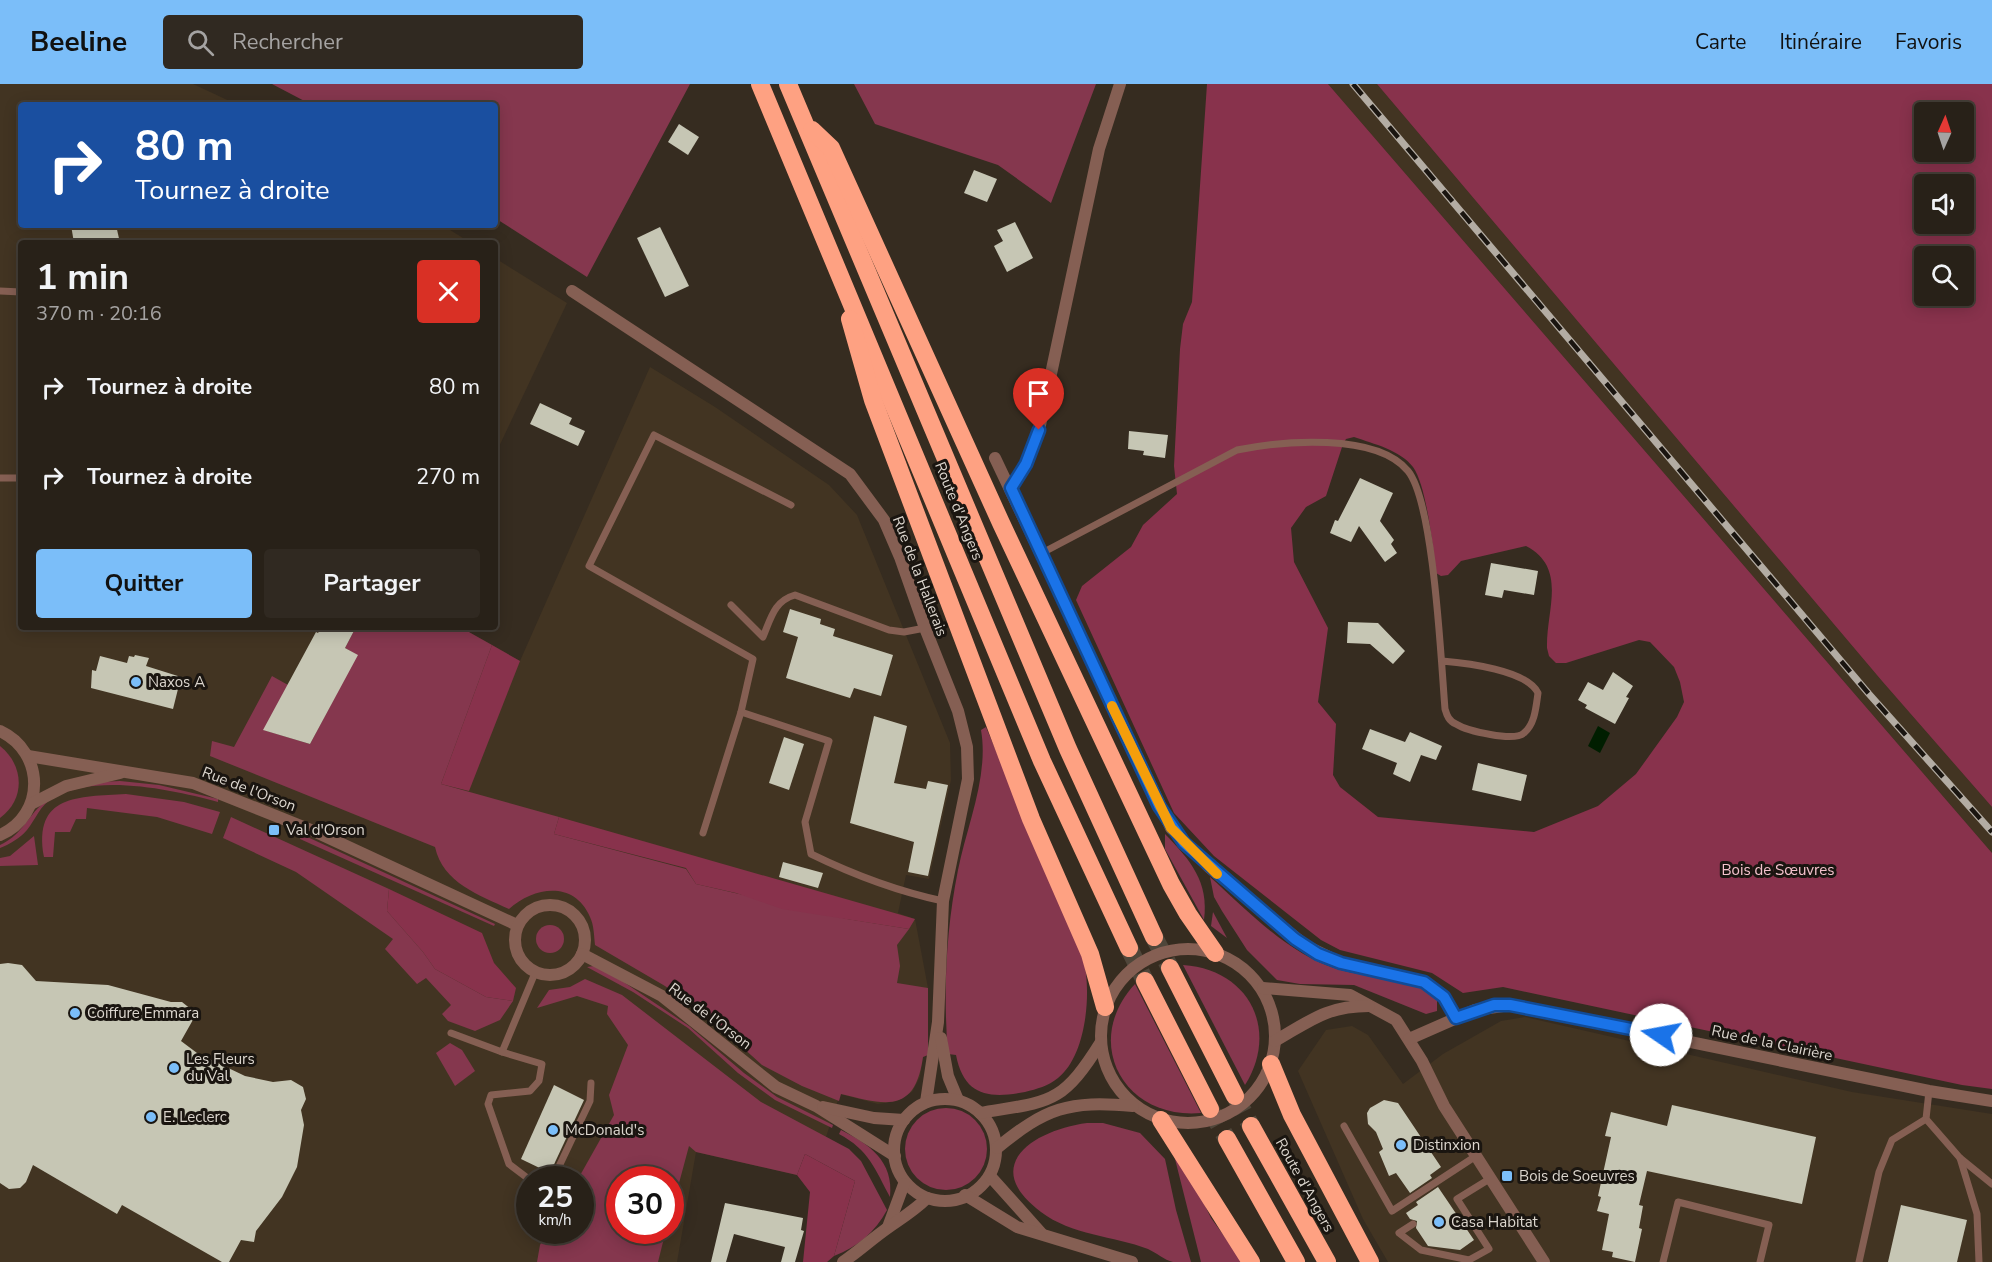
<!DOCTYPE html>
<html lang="fr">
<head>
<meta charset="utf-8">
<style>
	:root { --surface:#282118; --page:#302921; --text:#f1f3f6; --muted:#a5a3a2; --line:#443e37; --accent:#7bbef9 }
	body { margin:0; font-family:"Nunito Sans",sans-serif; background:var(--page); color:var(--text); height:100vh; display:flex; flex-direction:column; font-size:22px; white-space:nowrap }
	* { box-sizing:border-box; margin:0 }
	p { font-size:20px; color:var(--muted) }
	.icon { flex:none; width:33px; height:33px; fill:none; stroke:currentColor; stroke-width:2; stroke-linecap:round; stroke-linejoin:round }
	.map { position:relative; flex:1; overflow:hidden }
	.panel { position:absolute; left:18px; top:156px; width:480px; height:390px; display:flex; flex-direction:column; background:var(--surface); border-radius:6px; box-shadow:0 3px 15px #0003,0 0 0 2px var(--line) }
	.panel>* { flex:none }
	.hud { position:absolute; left:18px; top:18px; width:480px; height:126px; border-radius:6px; box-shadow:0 3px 15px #0003,0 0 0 2px var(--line); background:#1a4fa0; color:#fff; overflow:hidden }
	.needle { width:39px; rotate:3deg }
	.buttons { position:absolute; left:1914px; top:18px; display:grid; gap:12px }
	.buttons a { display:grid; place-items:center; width:60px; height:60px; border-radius:6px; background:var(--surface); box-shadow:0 3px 15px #0003,0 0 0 2px var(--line); font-size:30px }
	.speed { position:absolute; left:516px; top:1082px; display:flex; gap:12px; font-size:30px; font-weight:700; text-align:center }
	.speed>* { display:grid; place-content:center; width:78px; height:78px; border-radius:50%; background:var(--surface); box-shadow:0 3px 15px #0003,0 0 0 2px var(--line); line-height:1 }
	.speed small { font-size:15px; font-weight:400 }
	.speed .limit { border:9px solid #d22; background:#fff; color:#111 }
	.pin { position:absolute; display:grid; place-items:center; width:51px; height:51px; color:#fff; margin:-62px -26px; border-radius:50% 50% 50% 0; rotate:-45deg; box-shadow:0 0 6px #0007 }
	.pin .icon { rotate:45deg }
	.me { position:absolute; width:66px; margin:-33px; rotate:282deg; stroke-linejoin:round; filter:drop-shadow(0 0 4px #0008) }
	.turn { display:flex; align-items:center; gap:21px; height:126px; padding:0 18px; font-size:27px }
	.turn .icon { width:78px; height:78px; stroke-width:2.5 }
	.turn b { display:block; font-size:42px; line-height:51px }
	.round { display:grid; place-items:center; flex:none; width:63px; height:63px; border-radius:6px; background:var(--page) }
	.headline { display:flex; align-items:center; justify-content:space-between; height:102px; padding:0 18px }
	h1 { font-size:36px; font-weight:700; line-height:45px }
	.primary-button { display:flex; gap:12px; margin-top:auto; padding:12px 18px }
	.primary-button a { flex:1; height:69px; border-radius:6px; background:var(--accent); color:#111; font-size:24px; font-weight:700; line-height:69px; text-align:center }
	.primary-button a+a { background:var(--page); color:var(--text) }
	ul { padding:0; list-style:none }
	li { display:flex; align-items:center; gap:18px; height:90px; padding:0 18px }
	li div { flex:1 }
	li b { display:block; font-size:22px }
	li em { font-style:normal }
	header { display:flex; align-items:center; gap:36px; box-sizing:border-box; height:84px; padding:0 30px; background:var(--accent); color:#111 }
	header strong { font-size:28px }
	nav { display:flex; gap:33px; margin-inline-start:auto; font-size:21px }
	.search { width:420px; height:54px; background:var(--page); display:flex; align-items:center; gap:15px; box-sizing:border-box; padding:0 21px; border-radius:6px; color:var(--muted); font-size:22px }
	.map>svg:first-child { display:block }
	.built { fill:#423422; fill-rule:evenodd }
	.green { fill:#85374e }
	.forest { fill:#88324c; fill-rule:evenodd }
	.water { fill:#001e00 }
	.building { fill:#c6c6b4 }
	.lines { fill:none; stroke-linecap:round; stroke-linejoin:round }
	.highway-tunnel { stroke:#4f463a; stroke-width:18; stroke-dasharray:18 9; stroke-linecap:butt }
	.lane { stroke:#855f53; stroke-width:7 }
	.street { stroke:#855f53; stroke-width:12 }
	.highway { stroke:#fea182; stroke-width:18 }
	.rail-casing { stroke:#b3aca3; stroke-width:7 }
	.rail { stroke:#1a1510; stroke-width:4.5; stroke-dasharray:14; stroke-linecap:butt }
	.route-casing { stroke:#114b97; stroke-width:15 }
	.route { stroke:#1a73e8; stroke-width:10 }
	.slow { stroke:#f59e0b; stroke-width:10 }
	.poi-dot { fill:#7bbef9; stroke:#1a1510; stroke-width:2 }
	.labels { text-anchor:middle; stroke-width:6; stroke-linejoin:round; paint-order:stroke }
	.street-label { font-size:15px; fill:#dcd6ce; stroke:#1a1510 }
	.poi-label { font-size:15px; fill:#dcd6ce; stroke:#1a1510; text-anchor:start }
	.park-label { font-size:15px; fill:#f5c2cd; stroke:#1a1510 }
</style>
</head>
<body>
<header>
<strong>Beeline</strong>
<div class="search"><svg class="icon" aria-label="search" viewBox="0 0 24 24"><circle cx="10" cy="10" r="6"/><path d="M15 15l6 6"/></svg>Rechercher</div>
<nav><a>Carte</a><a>Itinéraire</a><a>Favoris</a></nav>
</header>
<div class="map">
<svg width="1992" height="1178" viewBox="0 0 1992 1178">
	<rect width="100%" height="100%" fill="#362c20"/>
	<!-- built -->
	<g class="built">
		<path d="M0,0H193L238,21H21V141H442L471,159H21V543H460L520,577L650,283L715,323L829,401L857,431L950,659L951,696L929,795L906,791L898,829L915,835L928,904V971L923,973L920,993L912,1008L897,1017L878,1020L840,1010L826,1053L822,1058L810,1055L797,1091L696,1068L677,1178H0ZM530,1095H580V1146H530ZM620,1095H670V1146H620Z"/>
		<path d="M1328,0H1377L1882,597L1992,723V769Z"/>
		<path d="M495,174L567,219L495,371Z"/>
		<path d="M1525,933L1852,1008L1992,1030V1178H1388L1363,1135L1298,987L1326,946L1352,942L1368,951L1403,1000L1443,970L1501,937Z"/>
	</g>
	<!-- green -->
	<g class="green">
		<path d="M272,0H690L587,193L495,134V21H312Z"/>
		<path d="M854,0H1096L1051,119L998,81L875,40Z"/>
		<path d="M356,543H460L492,561L441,700L559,733L554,750L686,785L696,800L847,835L909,845L897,861L900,882L897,899L928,904V971L923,973C915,1030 886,1021 841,1010L839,1017L802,1002L762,981L720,943L665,902L595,861C594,852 594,841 590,833C574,796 534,803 509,825C479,811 443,799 435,763L210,672L212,657L234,663L272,592L288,601L264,646L310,660L357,571L345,564Z"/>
		<path d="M986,643L1083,873C1092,906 1087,971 1058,994C1048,1002 1037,1005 1025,1008C989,1015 964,1012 956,971L948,970C943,909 946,846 958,786C967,741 989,692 981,646Z"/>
		<path d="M0,662C24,681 26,715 0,734Z"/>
		<path d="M120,697L159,701L218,715V718C173,706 96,689 53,714C40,721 36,735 27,746C20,754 10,760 0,764V761C20,752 25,737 40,722C59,702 94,698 120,697Z"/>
		<path d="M126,710L184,718L220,728L212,750L157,733L87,724L86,735H76L70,748H55L53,773H44C33,710 78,713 126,710Z"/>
		<path d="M231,733L389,805L387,827L423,868L435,885L486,913L513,917L500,936L475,947L448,937L442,930L451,921L426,894L417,900L385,865L393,855L296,788L223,754Z"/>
		<path d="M301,750L495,840L494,842L300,755Z"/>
		<path d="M1165,750C1190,776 1209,797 1204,836L1165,765Z"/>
		<path d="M34,752L38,781L0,782V774L10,772Z"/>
		<path d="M1210,793C1247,826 1288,870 1337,885C1365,894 1419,893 1437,916V927L1426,930L1354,901L1300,900L1277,896L1247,866L1222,827L1214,813Z"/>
		<path d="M1213,828L1227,854L1211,842Z"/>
		<circle cx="550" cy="855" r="14"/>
		<path d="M1183,881C1248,885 1280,945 1245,1001Z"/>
		<path d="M594,882L622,897L689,942L744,989L777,1013L833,1041L832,1044L775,1016L738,989L688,944L633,908L587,883Z"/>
		<path d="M585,895L622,911L761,1018L849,1065L861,1077L887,1126C875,1148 858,1163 834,1172L855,1097L805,1070L797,1091L696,1068L689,1062L671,1129L670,1095H620V1146H666L658,1178H537L540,1161L548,1146H580V1095H578L614,1031L609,1011L628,961L607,930L608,922L577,912L537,924L549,906L570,903Z"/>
		<path d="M1135,900L1201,1029C1124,1036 1081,958 1135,900Z"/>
		<path d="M450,959L462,966L475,987L455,1002L436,969Z"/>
		<circle cx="946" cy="1065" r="41"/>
		<path d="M1087,1039H1103L1140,1049L1165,1075L1176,1126L1191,1178C1185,1178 1178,1178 1173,1178C1164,1176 1157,1169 1148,1165C1114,1152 1071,1151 1041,1128C978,1081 1035,1046 1087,1039Z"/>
		<path d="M841,1046C869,1060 894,1077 890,1113C875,1085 869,1066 839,1050Z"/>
		<path d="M1174,1071L1197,1105L1211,1134L1243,1178H1201Z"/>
	</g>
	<!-- forest -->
	<g class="forest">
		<path d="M1207,0H1328L1992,769V1005L1962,1001L1503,903L1463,909L1432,889L1340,866L1321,856L1214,772L1174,729L1076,516L1082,502L1131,463L1143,441L1177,410L1174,382L1180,265L1183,240L1192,218ZM1354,353C1374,360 1400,366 1413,383C1427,403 1433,464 1436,489L1441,492L1448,491L1461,477L1526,462C1568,484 1546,526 1547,564L1549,572L1556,579H1566L1639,556L1650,558L1674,583L1680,598L1684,618L1677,633L1636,690L1598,722L1534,748L1378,733L1340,703L1333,691L1336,640L1318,618L1328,544L1294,478L1291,444L1306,423L1326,412L1343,360L1346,355Z"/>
		<path d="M1377,0H1992V723L1882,597ZM1924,28H1964V68H1924ZM1924,100H1964V140H1924ZM1924,172H1964V212H1924Z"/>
		<path d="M492,561L520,577L469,707L441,700Z"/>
		<path d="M559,733L898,830L915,835L909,845L782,825L736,809L696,800L686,784L554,750Z"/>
		<path d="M389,805L482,849L494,879L516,904L513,917L486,913L435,885L423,868L387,827Z"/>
		<path d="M805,1070L855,1097L834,1172L827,1178H803L810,1108L797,1091Z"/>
	</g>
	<!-- water -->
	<path class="water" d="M1598,642L1610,649L1600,669L1588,662Z"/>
	<!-- building -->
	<g class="building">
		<path d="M679,40L699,53L688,71L668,58Z"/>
		<path d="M974,86L997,95L987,118L964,109Z"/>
		<path d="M1015,138L1033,174L1007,188L994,162L1003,157L997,146Z"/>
		<path d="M71,141H116L120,159H74Z"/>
		<path d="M660,143L689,202L665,213L637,154Z"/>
		<path d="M540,319L572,334L569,340L585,347L578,362L530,340Z"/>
		<path d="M1129,347L1168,351L1165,374L1143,371L1144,367L1128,365Z"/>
		<path d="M1360,394L1393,409L1380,437L1394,456L1391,460L1397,469L1385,478L1359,442L1351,458L1330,449L1335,436L1338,437Z"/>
		<path d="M1491,479L1538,487L1534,511L1504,506L1502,514L1485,511Z"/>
		<path d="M790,525L821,535L820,540L835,545L833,552L893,571L881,612L854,604L850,614L786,594L798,553L783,548Z"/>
		<path d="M1348,538L1378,539L1405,567L1393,580L1370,560L1347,559Z"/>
		<path d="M322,543H356L345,564L358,571L310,660L263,646L316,548L318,549Z"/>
		<path d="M135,571L149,574L146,582L181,593L173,625L91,604L92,586L96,587L100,572L127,579L129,572L134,573Z"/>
		<path d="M1613,588L1633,602L1626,613L1629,614L1615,640L1585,624L1587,621L1578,616L1588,598L1603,606Z"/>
		<path d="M874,632L907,642L894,699L926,705L928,697L948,701L928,792L908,788L914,758L850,739Z"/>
		<path d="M1370,645L1405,658L1410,648L1442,662L1436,676L1421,671L1410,698L1393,690L1397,679L1362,665Z"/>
		<path d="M784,653L804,660L789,706L769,699Z"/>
		<path d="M1478,679L1527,691L1521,717L1472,706Z"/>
		<path d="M783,778L823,789L818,804L779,793Z"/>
		<path d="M8,879L22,881L36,897L108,901L171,918H182L192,926L194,934L181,957L197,969L245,992L273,998L291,996L303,1003L306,1015L301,1026L304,1041L297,1083L282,1113L256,1147L254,1158L241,1156L229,1178H222L122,1121L117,1130L33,1081L26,1098L20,1104L9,1105L0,1099V880Z"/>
		<path d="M554,1001L584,1016L550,1089L521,1075Z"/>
		<path d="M1384,1016L1398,1019L1441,1083L1430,1091L1432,1094L1410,1109L1396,1089L1389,1092L1379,1068L1383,1065L1376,1048L1368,1040L1367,1029L1370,1024Z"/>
		<path d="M1672,1021L1816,1053L1802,1120L1647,1087L1639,1121L1643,1122L1639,1144L1642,1145L1635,1178L1612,1173L1613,1168L1602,1166L1609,1130L1597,1127L1601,1113L1598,1112L1611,1053L1605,1052L1611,1028L1667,1042Z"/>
		<path d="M1438,1103L1474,1156L1460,1166L1428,1162L1416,1144L1417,1137L1410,1135L1406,1129L1418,1121L1416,1118Z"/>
		<path d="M725,1119L803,1134L801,1146L804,1147L795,1178H781L785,1163L734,1150L726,1178H711Z"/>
		<path d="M1901,1121L1967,1136L1957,1178H1888Z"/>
	</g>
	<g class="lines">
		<!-- highway-tunnel -->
		<g class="highway-tunnel">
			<path d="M1154,853L1170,884"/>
			<path d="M1129,864L1145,897"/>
			<path d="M1235,1012L1251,1042"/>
			<path d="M1210,1025L1227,1055"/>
		</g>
		<!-- lane -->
		<g class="lane">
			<path d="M0,207L21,208"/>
			<path d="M0,394H21"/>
			<path d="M791,421L654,351L589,482L753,575L741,628L829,657L805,738L811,770C854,791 896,807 943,817"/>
			<path d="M1042,469L1237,366C1281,357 1376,348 1408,387C1434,419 1441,578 1445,625C1447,632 1449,637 1456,640C1467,647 1514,658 1524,649C1535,640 1536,623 1538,609C1527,586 1466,579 1442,577"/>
			<path d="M731,521L763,553C771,534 774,517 795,511L889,546L904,548L925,544"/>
			<path d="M703,749L741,628"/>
			<path d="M451,949L502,968L535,889"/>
			<path d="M502,968L542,980L539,997L530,1007L491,1011L488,1020L509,1080L530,1096"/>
			<path d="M1929,1007L1926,1035L1960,1074L1992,1100"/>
			<path d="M1344,1042L1392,1127L1476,1072"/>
			<path d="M1960,1074L1977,1130L1979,1178"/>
			<path d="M553,1095L590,1017L591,999"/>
			<path d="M1413,1140L1399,1149L1421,1166L1469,1176L1489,1165L1457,1115L1491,1094"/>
			<path d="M1663,1178L1678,1118L1769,1141L1760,1178"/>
			<path d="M1859,1178L1879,1088L1892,1056L1926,1035"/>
		</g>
		<!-- street -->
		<g class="street">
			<path d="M572,207L850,390L884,436L900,473L925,544L958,627L967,663L968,695L943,817L938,938L926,1018"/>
			<path d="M995,374L1171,744L1209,783L1306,862L1341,879L1424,898L1444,913L1456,934"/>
			<path d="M1011,404L1026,380L1039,346L1099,65L1120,0"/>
			<path d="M0,647C45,668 46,731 0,751"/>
			<path d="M28,672L193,699L316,748L517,841"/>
			<path d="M31,720L66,702L120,689"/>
			<circle cx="550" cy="856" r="35"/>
			<circle cx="1188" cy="952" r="87"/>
			<path d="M582,870L662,912L776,1003L816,1022L895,1072"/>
			<path d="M1263,904L1350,911L1396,936L1422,977L1444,1022L1544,1178"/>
			<path d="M941,954L948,992L958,1016"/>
			<path d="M1409,955L1475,926L1510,921L1929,1007L1992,1017"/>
			<path d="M1275,957C1310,937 1326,922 1369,922"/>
			<circle cx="945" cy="1066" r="51"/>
			<path d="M823,1023L874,1034L904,1036"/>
			<path d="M980,1029C1050,1017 1061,1022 1101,958"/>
			<path d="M997,1064C1046,1024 1068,1016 1133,1022"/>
			<path d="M990,1092L1041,1149"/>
			<path d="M965,1111L1017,1143L1132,1178"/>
			<path d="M888,1143L904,1100"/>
			<path d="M843,1178C859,1167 873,1154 889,1143C902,1134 915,1126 927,1114"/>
		</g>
		<!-- highway -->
		<g class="highway">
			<path d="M760,0L1042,677L1129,864"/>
			<path d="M788,0L1068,665L1154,853"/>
			<path d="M812,46L831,64L1001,439L1171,800L1188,830L1215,869"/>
			<path d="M850,235L873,316L1031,735L1090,870L1105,923"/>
			<path d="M1170,884L1235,1012"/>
			<path d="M1145,897L1210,1025"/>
			<path d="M1271,980L1292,1031L1370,1178"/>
			<path d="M1161,1036L1251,1178"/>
			<path d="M1251,1042L1327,1178"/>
			<path d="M1227,1055L1296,1178"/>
		</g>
		<!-- rail casing -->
		<g class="rail-casing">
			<path id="rail" d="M1353,0L1869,610L1992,748"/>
		</g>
		<!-- rail -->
		<use href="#rail" class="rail"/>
	</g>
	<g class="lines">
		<!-- route casing -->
		<g class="route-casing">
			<path id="route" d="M1039,346L1026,380L1011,404L1159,722L1184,759L1295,855L1318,870L1341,879L1424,898L1444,913L1456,934L1494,921H1510L1661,951"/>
		</g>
		<!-- route -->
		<use href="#route" class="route"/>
		<!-- slow -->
		<path class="slow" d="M1112,622L1171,744L1217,790"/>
	</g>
	<!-- markers -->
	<g class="poi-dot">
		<circle cx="136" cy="598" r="6"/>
		<rect x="268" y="740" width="12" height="12" rx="3"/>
		<circle cx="75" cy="929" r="6"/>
		<circle cx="174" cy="984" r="6"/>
		<circle cx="151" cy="1033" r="6"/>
		<circle cx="553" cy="1046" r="6"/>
		<circle cx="1401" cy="1061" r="6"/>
		<rect x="1501" y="1086" width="12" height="12" rx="3"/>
		<circle cx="1439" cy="1138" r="6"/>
	</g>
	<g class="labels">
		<!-- street labels -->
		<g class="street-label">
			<text transform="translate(959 427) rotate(68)" y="5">Route d'Angers</text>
			<text transform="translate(920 492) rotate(69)" y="5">Rue de la Hallerais</text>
			<text transform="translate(249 705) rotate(21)" y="5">Rue de l'Orson</text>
			<text transform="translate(710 932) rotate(37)" y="5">Rue de l'Orson</text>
			<text transform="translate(1772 959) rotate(12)" y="5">Rue de la Clairière</text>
			<text transform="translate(1305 1101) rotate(61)" y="5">Route d'Angers</text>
		</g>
		<!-- poi labels -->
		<g class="poi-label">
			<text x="148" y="603">Naxos A</text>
			<text x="286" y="751">Val d'Orson</text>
			<text x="87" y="934">Coiffure Emmara</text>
			<text x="186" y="980">Les Fleurs<tspan x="186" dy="17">du Val</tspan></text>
			<text x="163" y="1038">E. Leclerc</text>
			<text x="565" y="1051">McDonald's</text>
			<text x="1413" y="1066">Distinxion</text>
			<text x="1519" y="1097">Bois de Soeuvres</text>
			<text x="1451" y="1143">Casa Habitat</text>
		</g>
		<!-- park labels -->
		<g class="park-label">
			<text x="1778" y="791">Bois de Sœuvres</text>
		</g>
	</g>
</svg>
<div class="buttons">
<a><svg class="needle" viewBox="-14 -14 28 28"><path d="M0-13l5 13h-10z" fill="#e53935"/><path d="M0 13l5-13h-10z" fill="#a5a3a2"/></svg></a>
<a><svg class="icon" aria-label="sound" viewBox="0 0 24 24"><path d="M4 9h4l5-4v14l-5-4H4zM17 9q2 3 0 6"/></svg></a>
<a><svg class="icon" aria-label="search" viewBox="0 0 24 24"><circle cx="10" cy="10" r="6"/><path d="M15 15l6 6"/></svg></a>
</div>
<div class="speed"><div>25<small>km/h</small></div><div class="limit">30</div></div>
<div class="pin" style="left:1039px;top:346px;background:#d93025"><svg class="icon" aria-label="arrive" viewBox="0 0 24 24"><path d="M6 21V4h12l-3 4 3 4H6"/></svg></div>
<svg class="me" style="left:1661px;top:951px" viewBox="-20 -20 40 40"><circle r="19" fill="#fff"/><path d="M0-13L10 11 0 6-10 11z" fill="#1a73e8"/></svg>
<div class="hud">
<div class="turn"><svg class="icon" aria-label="right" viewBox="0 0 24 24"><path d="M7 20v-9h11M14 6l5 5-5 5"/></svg><div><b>80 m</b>Tournez à droite</div></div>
</div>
<section class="panel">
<div class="headline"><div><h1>1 min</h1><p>370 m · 20:16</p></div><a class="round" style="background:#d93025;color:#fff"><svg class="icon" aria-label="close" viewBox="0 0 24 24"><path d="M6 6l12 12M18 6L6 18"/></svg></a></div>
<ul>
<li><svg class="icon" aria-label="right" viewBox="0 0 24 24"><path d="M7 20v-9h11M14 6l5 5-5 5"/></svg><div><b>Tournez à droite</b></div><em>80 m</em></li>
<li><svg class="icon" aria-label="right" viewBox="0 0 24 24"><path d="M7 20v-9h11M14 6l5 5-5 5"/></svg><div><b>Tournez à droite</b></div><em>270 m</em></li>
</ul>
<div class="primary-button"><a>Quitter</a><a>Partager</a></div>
</section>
</div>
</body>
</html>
